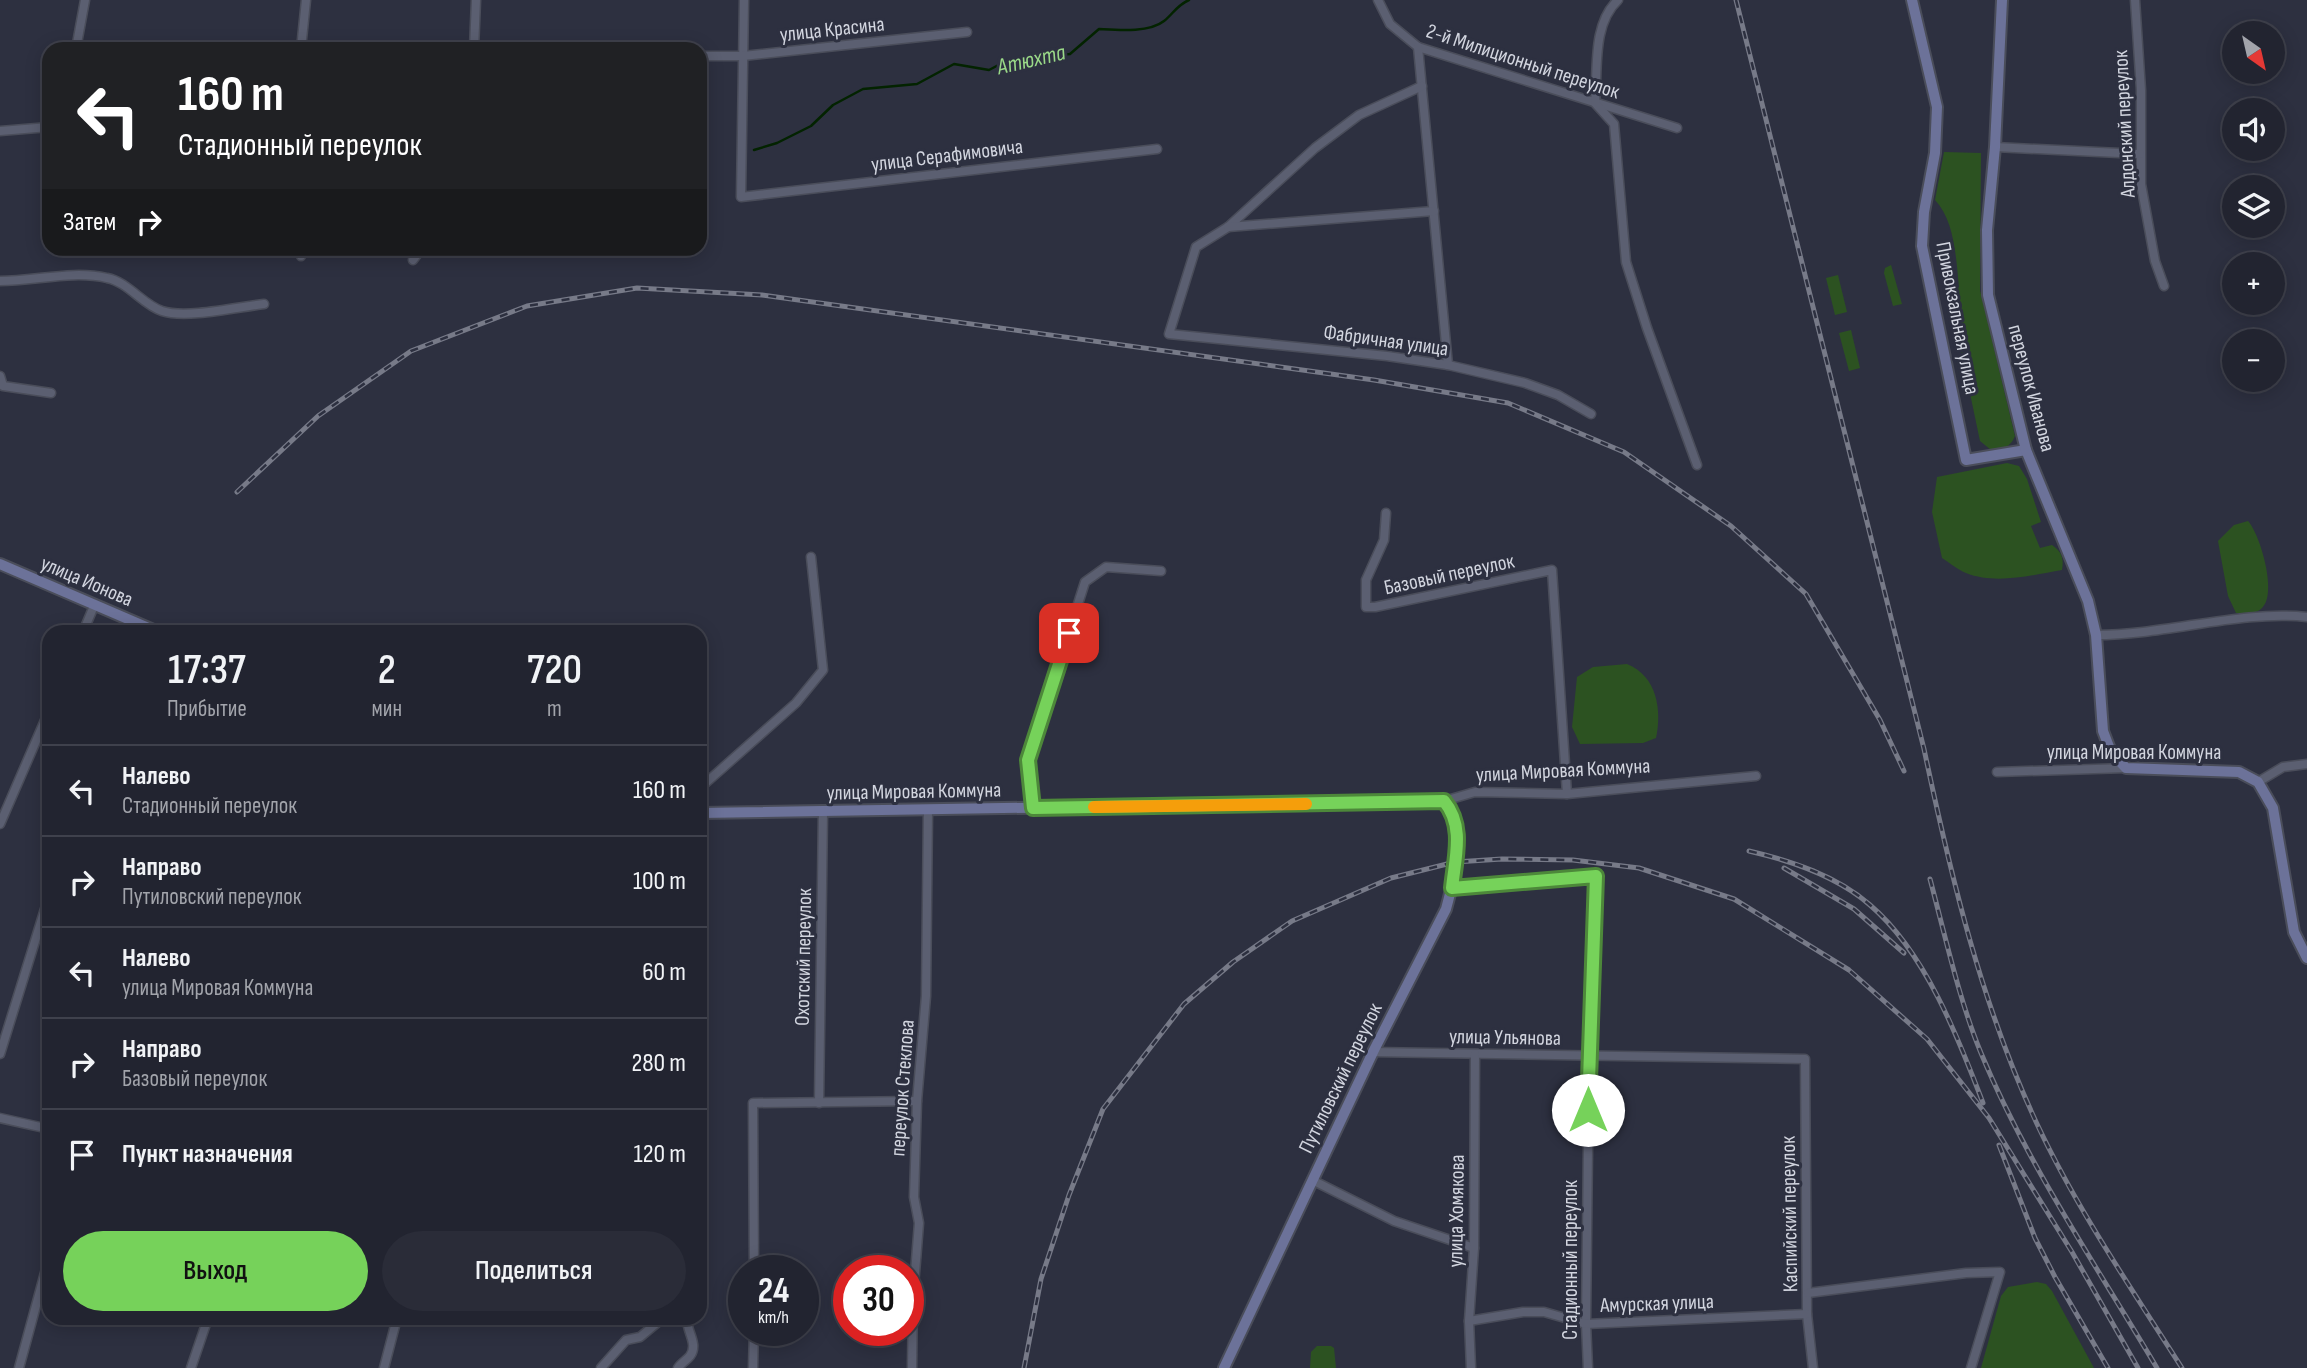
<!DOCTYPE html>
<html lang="ru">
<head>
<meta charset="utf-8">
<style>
	:root { --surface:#222430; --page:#2a2c38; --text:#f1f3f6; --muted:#a2a4ab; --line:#3f414c; --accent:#76d25a }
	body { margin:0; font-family:"Sofia Sans Condensed",sans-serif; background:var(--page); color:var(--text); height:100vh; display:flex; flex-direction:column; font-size:26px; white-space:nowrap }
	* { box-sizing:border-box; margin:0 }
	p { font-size:23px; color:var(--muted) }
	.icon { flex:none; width:38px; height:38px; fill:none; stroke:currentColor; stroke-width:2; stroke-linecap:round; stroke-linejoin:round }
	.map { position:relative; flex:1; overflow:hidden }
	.side { position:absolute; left:42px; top:625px; width:665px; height:700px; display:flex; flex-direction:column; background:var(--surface); border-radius:21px; box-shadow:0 4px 18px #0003,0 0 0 2px var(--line) }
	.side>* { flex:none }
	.hud { position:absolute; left:42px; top:42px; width:665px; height:214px; border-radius:21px; box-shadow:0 4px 18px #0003,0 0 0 2px var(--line); background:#202124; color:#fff; overflow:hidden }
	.needle { width:46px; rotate:146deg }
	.buttons { position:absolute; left:2222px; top:21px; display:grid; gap:14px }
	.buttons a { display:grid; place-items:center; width:63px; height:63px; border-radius:50%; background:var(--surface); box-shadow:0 4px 18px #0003,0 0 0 2px var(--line); font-size:35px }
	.speed { position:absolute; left:728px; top:1255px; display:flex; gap:14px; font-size:35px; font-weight:700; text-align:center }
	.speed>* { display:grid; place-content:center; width:91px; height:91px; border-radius:50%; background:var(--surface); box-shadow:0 4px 18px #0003,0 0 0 2px var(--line); line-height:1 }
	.speed small { font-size:18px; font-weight:400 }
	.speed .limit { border:10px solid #d22; background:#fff; color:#111 }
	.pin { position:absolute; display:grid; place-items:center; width:60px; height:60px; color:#fff; margin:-30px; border-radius:14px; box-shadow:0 4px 10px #0006 }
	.me { position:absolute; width:77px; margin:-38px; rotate:0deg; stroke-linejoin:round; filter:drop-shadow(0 0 5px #0008) }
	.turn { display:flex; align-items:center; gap:24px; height:147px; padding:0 21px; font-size:32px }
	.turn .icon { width:91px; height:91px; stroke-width:2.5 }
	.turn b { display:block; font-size:49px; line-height:60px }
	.then { display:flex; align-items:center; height:66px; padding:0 21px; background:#0003; gap:14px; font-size:26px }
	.eta { display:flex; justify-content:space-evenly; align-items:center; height:119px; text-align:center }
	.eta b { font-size:42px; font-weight:600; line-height:49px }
	.button { display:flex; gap:14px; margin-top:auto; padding:14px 21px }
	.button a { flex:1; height:80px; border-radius:42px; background:var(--accent); color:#111; font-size:28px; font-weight:600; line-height:80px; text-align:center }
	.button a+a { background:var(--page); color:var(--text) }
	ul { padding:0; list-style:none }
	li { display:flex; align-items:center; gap:21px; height:91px; padding:0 21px; border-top:2px solid var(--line) }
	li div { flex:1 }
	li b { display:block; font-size:26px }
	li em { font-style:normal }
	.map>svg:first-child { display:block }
	.green { fill:#2c5221 }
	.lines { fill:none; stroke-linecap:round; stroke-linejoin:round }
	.stream { stroke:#032300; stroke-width:2.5 }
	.street-casing { stroke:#4a4d5a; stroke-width:11 }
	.secondary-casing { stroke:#4a4d5a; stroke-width:14 }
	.street { stroke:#5b5f71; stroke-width:8 }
	.secondary { stroke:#6c7299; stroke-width:10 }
	.rail-casing { stroke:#777a88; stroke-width:5 }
	.rail { stroke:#2d3040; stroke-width:2.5; stroke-dasharray:8; stroke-linecap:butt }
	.route-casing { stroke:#4d883a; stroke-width:18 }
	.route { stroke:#76d25a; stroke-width:12 }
	.slow { stroke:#f59e0b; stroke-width:12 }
	.labels { text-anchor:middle; stroke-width:6; stroke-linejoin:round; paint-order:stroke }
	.street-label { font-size:21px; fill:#d2d5df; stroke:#2d3040 }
	.water-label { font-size:23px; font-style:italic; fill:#9ad988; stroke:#2d3040 }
</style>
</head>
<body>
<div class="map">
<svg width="2307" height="1368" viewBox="0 0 2307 1368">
	<rect width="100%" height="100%" fill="#2d3040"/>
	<!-- green -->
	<g class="green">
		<path d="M1944,152L1981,153L1980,290L2015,436C2010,448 2003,449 1991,450L1980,441L1948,289L1959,287C1956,259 1955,221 1935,200Z"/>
		<path d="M1891,265L1902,304L1893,306L1884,273L1885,268Z"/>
		<path d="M1838,275L1847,312L1835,315L1826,278Z"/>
		<path d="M1851,330L1860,368L1849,371L1839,333Z"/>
		<path d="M2007,463L2019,466L2027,479L2041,522L2031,526L2040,548L2052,545C2062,552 2064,558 2062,570C2032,575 1996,585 1966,573C1958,570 1950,563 1942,558L1932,512L1937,477Z"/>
		<path d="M2248,521C2260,534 2278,594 2262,608C2255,615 2245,613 2236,613L2228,596L2218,541L2234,525Z"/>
		<path d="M1627,664C1657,676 1662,710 1656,738L1643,743L1580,744L1572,727L1577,677L1593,667Z"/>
		<path d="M2037,1282L2046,1284L2052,1291L2094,1368H1981L2001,1296L2008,1287Z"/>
		<path d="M1317,1346H1331L1334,1348L1336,1368H1310L1311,1352Z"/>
	</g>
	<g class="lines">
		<!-- stream -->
		<path class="stream" d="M754,150L777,143L811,126L833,105L863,89L917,84L954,64L989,70L1008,60L1070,54L1099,29C1117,30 1149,33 1164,21C1173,14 1177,5 1189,0"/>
		<!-- street casing -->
		<g class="street-casing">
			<g id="street">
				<path d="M744,0L741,197L1157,149"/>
				<path d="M1378,0L1390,24L1418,47L1677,128"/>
				<path d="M1618,0C1592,24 1598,69 1595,103L1614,124L1626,262L1647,328L1697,465"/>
				<path d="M2135,0L2141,90V184L2155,261L2164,286"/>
				<path d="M1418,47L1448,365"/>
				<path d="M76,49L85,0"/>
				<path d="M301,49L306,0"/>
				<path d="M474,49L476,0"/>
				<path d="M700,56H743L967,32"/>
				<path d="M1422,86L1359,115L1315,148L1228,227L1196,247L1169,334L1387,356L1448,365L1525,383L1558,395L1591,414"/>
				<path d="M0,131L49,127"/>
				<path d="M1995,147L2140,154"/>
				<path d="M1228,227L1434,211"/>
				<path d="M301,248V256"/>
				<path d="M413,260L422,248"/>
				<path d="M0,281C36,281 72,270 107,278C128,282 143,305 162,311C186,319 238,307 264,304"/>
				<path d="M0,376L3,386L51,393"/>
				<path d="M1386,513L1384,540L1366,580V607H1375L1552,570L1567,794"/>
				<path d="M83,632L94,606"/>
				<path d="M2096,635C2167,635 2239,610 2307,617"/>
				<path d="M1997,772L2126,768"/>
				<path d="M2258,782L2283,767L2307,764"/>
				<path d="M700,788L796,703L823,670L811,557"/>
				<path d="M1444,801L1475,792L1567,794L1756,776"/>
				<path d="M1033,808L1028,760L1085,582L1106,567L1161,571"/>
				<path d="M0,824L49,711"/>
				<path d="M1452,888L1596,876L1589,1057L1586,1324L1588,1368"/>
				<path d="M1373,1052L1805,1059L1807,1314L1813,1368"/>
				<path d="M0,1054L49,896"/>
				<path d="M819,1103L823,811"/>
				<path d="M0,1118L49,1129"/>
				<path d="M1312,1180L1394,1221L1474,1248"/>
				<path d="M754,1270L753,1103L917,1101"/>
				<path d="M1808,1293L1966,1273L2000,1272L1971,1368"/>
				<path d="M1469,1321L1523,1312H1544L1586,1324L1807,1314"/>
				<path d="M19,1368L49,1258"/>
				<path d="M191,1368L208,1318"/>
				<path d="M384,1368L397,1318"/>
				<path d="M601,1368L626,1340L640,1337L663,1318"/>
				<path d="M678,1368C681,1363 687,1360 690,1356C699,1344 686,1331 687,1318"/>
				<path d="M753,1368L754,1330"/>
				<path d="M912,1368L913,1298L919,1223L914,1197L917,1101L926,996L928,809"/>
				<path d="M1471,1368L1469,1321L1474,1248L1475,1054"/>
			</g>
		</g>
		<!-- secondary casing -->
		<g class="secondary-casing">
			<g id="secondary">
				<path d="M1912,0L1937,107L1935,153L1924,212L1922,246L1966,460L2026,450"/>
				<path d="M2002,0L1995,147L1987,230L1988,295L2026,450L2088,601L2096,635L2103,731L2111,752L2126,768L2239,772L2258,782L2273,808L2294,932L2307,958"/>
				<path d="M0,564L158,632"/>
				<path d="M700,813L1444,801C1467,829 1455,876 1446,909L1373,1052L1224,1368"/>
			</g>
		</g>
		<!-- street -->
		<use href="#street" class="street"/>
		<!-- secondary -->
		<use href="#secondary" class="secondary"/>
		<!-- rail casing -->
		<g class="rail-casing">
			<g id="rail">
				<path d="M1736,0L1924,749C1951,877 1982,1007 2038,1126C2077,1209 2133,1291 2182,1368"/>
				<path d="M237,492L318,416L411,351L527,306L637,288L762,295L1374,380L1508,403L1624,452L1731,526L1806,594L1880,720L1904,771"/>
				<path d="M1749,851C1792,861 1837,876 1870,905C1925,952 1958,1037 1983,1103"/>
				<path d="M1784,868L1854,909L1904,953"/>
				<path d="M1930,879C1945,935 1959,1000 1981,1053C2027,1164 2096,1265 2157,1368"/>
				<path d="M1999,1145L2035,1238L2055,1277L2108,1368"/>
				<path d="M1024,1368L1041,1279L1069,1195L1103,1109L1184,1004L1233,962L1292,921L1391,878L1455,862L1502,859L1573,860L1639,868L1734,899L1849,970L1927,1039L1989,1118L2072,1252L2138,1368"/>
			</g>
		</g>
		<!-- rail -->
		<use href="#rail" class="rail"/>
	</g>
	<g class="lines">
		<!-- route casing -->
		<g class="route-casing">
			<path id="route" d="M1069,633L1028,760L1033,808L1444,801C1465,826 1455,858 1452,888L1596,876L1588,1110"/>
		</g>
		<!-- route -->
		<use href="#route" class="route"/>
		<!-- slow -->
		<path class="slow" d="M1094,807L1306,804"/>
	</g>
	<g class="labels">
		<!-- street labels -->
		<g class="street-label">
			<text transform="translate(832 29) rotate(-6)" y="7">улица Красина</text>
			<text transform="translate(1523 61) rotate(18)" y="7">2-й Милиционный переулок</text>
			<text transform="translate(2124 124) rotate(-93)" y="7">Алдонский переулок</text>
			<text transform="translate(947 155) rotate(-7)" y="7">улица Серафимовича</text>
			<text transform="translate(1958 318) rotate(79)" y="7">Привокзальная улица</text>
			<text transform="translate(1386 340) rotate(8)" y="7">Фабричная улица</text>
			<text transform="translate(2032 388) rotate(75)" y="7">переулок Иванова</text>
			<text transform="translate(1449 574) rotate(-12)" y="7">Базовый переулок</text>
			<text transform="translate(87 581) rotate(23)" y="7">улица Ионова</text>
			<text x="2134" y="759">улица Мировая Коммуна</text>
			<text transform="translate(1563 770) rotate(-3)" y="7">улица Мировая Коммуна</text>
			<text transform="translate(914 791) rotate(-1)" y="7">улица Мировая Коммуна</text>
			<text transform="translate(803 957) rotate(-89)" y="7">Охотский переулок</text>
			<text transform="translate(1505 1037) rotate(1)" y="7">улица Ульянова</text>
			<text transform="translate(1340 1078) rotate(-64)" y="7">Путиловский переулок</text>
			<text transform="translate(902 1088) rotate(-86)" y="7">переулок Стеклова</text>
			<text transform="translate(1456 1211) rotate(-89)" y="7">улица Хомякова</text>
			<text transform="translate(1789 1214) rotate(-91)" y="7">Каспийский переулок</text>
			<text transform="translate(1570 1260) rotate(-90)" y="7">Стадионный переулок</text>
			<text transform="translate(1657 1303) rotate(-2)" y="7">Амурская улица</text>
		</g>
		<!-- water labels -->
		<g class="water-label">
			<text transform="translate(1031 59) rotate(-13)" y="8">Атюхта</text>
		</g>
	</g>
</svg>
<div class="buttons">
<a><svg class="needle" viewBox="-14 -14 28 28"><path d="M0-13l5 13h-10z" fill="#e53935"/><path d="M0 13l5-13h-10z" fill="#a2a4ab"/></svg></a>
<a><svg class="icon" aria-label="sound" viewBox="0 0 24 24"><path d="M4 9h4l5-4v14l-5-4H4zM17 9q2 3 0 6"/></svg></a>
<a><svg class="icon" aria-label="layers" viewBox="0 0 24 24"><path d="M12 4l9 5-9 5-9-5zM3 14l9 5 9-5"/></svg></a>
<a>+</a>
<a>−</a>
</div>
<div class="speed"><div>24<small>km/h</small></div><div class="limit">30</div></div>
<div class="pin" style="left:1069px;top:633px;background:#d93025"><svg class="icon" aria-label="arrive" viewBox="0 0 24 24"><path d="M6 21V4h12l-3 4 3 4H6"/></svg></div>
<svg class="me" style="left:1588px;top:1110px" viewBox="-20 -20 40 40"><circle r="19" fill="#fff"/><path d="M0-13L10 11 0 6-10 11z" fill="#76d25a"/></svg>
<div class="hud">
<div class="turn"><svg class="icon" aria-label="left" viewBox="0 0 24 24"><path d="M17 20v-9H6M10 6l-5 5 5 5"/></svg><div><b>160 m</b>Стадионный переулок</div></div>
<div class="then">Затем<svg class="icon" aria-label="right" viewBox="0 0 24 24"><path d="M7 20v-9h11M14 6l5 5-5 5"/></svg></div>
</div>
<section class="side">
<div class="eta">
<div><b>17:37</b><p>Прибытие</p></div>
<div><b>2</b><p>мин</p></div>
<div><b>720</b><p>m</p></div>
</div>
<ul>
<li><svg class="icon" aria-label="left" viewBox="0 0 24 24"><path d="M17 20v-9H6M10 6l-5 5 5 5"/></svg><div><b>Налево</b><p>Стадионный переулок</p></div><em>160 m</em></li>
<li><svg class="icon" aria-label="right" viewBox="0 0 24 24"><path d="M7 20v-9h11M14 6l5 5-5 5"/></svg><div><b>Направо</b><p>Путиловский переулок</p></div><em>100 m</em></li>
<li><svg class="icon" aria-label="left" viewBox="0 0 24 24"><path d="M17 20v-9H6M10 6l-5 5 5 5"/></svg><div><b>Налево</b><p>улица Мировая Коммуна</p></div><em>60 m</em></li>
<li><svg class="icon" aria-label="right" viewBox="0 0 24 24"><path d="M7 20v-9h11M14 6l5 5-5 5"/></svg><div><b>Направо</b><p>Базовый переулок</p></div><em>280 m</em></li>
<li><svg class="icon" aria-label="arrive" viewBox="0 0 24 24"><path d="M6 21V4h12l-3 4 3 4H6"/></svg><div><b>Пункт назначения</b></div><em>120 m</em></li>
</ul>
<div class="button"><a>Выход</a><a>Поделиться</a></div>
</section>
</div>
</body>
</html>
